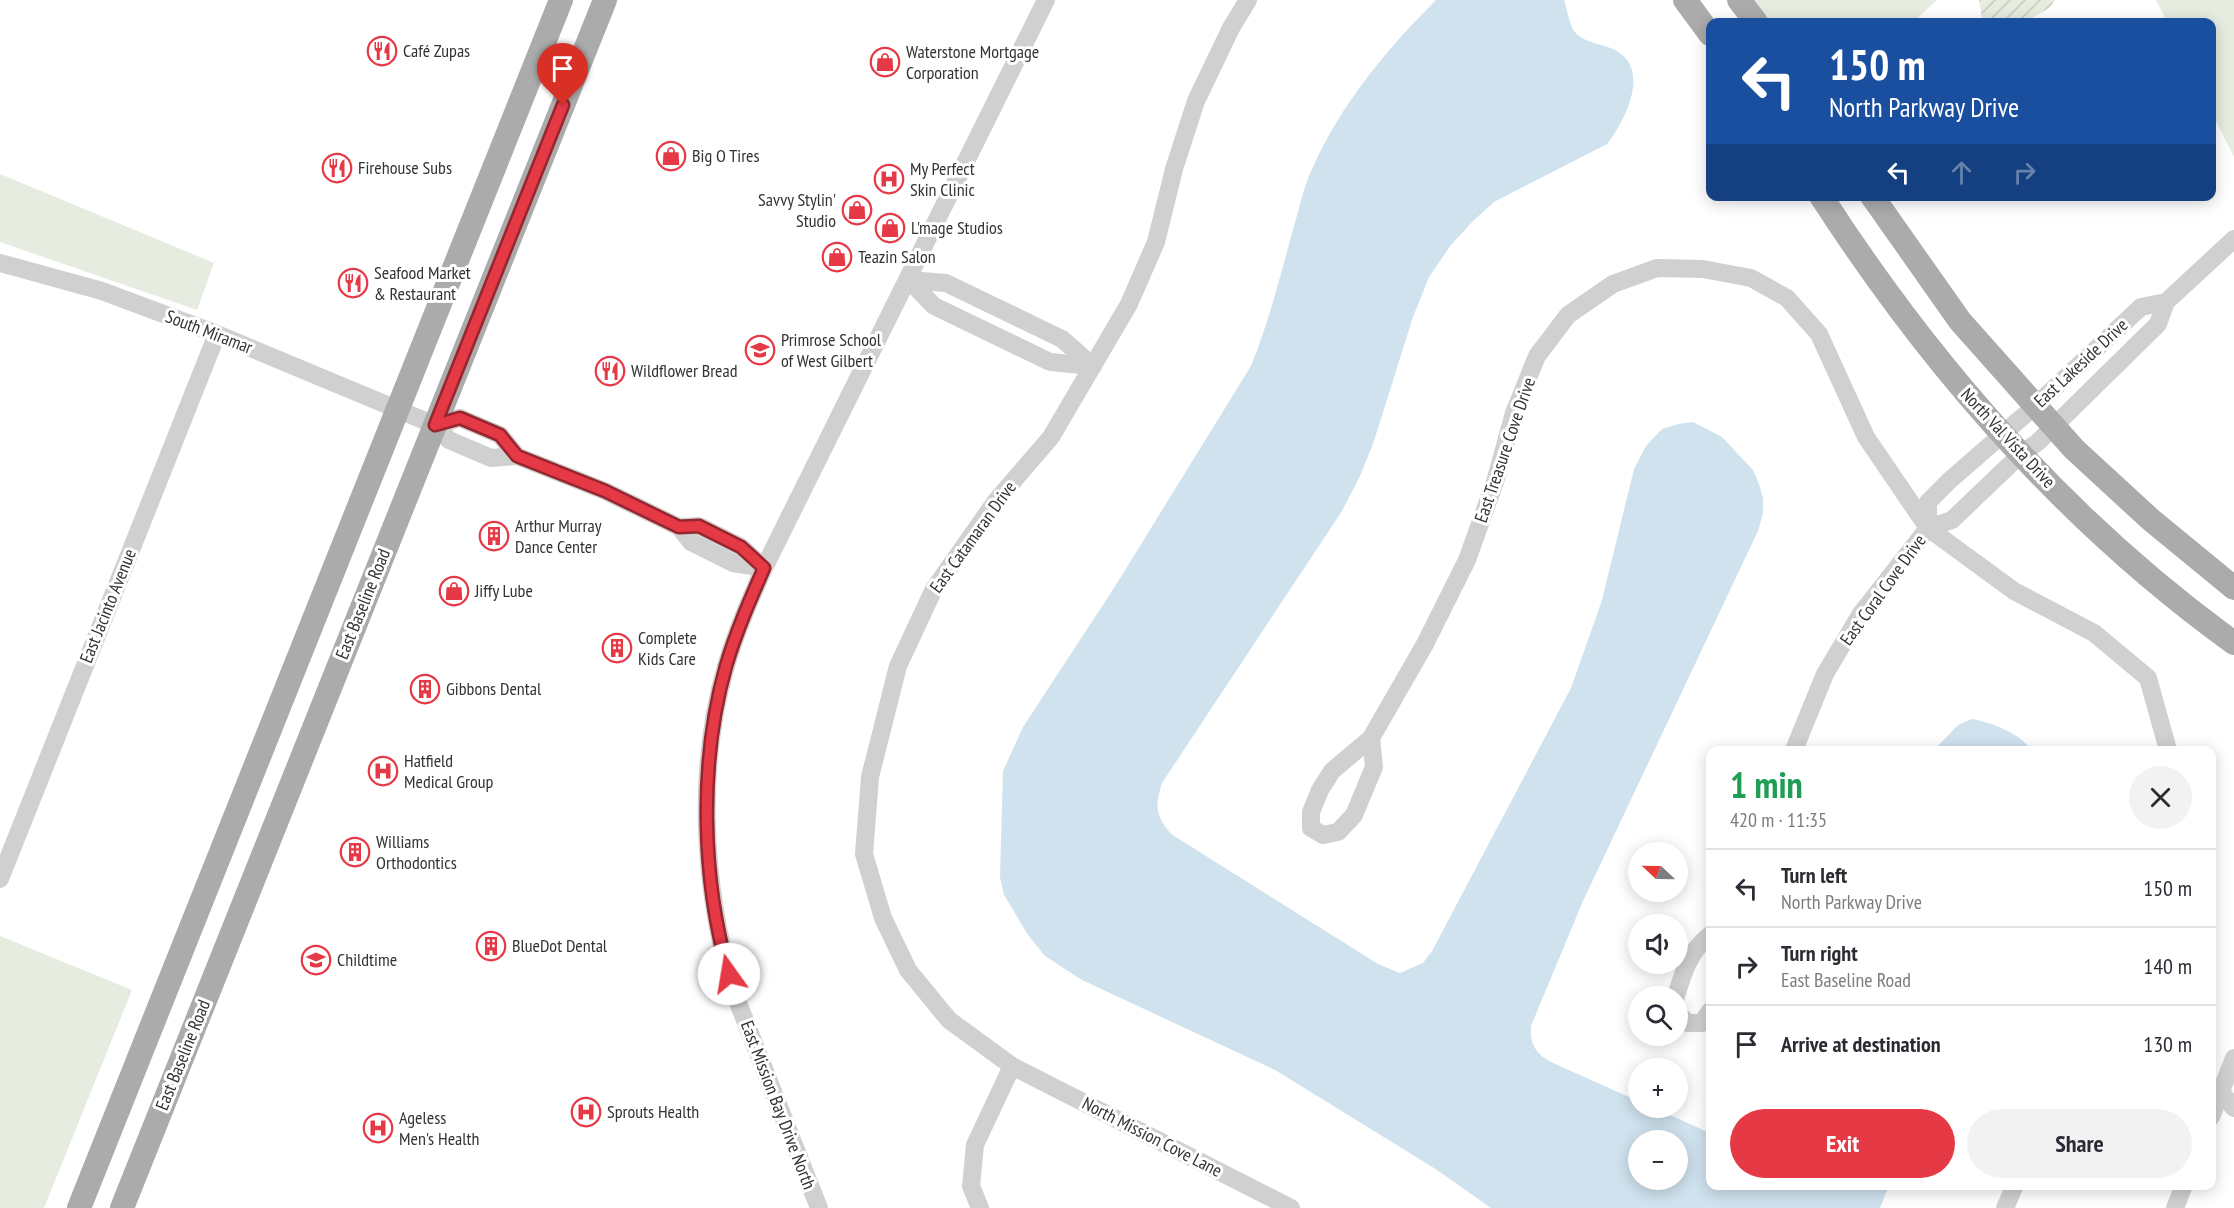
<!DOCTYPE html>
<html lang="en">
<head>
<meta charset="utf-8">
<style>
	:root { --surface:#fff; --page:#f2f2f3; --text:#2b2b33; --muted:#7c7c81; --line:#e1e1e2; --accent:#e63946 }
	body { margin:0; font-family:"PT Sans Narrow",sans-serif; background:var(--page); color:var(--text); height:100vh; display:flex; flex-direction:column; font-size:22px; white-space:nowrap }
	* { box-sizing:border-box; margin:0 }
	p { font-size:20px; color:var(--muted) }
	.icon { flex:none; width:33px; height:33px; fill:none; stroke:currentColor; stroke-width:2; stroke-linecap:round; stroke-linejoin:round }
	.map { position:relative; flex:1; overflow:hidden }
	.sheet { position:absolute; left:1706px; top:746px; width:510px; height:444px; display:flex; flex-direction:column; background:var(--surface); border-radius:12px; box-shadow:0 3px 15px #0003 }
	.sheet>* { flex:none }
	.top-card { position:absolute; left:1706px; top:18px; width:510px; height:183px; border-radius:12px; box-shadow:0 3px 15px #0003; background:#1a4fa0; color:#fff; overflow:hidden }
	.needle { width:39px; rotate:292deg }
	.controls { position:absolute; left:1628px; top:842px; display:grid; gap:12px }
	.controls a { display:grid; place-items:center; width:60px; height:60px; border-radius:50%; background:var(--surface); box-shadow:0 3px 15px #0003; font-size:30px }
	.pin { position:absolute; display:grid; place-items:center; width:51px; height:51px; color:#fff; margin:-62px -26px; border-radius:50% 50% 50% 0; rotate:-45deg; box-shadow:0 0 6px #0007 }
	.pin .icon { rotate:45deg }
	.me { position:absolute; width:66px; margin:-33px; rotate:347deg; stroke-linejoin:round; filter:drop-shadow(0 0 4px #0008) }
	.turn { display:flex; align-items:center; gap:21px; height:126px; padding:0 24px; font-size:27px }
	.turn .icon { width:78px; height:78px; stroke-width:2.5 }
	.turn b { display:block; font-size:42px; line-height:51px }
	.lanes { display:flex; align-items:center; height:57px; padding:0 24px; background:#0003; justify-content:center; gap:30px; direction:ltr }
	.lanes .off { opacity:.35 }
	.round { display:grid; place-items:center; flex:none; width:63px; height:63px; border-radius:32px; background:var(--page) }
	.head { display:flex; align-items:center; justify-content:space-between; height:102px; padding:0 24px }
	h1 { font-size:36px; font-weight:700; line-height:45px; color:#1e9e55 }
	.cta { display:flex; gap:12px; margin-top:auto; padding:12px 24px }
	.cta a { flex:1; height:69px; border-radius:36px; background:var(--accent); color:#fff; font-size:24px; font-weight:700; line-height:69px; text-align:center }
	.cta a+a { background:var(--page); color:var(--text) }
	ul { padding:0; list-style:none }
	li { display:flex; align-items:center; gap:18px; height:78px; padding:0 24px; border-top:2px solid var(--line) }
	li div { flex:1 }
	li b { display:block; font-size:22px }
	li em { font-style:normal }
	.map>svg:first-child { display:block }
	.park { fill:#e6ecdf }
	.garden { fill:url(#garden-furrows) }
	.water { fill:#cfe2ee; fill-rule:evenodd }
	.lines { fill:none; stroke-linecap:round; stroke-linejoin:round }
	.minor { stroke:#d0d0d0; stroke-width:18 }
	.major { stroke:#ababab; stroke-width:24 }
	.route-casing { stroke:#96252e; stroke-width:15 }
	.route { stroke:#e63946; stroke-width:10 }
	.labels { text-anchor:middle; stroke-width:6; stroke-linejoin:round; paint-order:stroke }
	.poi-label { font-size:18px; fill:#333; stroke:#fff; text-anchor:start }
	.street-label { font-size:18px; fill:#333; stroke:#fff }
</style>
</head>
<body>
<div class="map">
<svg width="2234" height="1208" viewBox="0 0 2234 1208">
	<defs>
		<pattern id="garden-furrows" width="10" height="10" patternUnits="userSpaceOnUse" patternTransform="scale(1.5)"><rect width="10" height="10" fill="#e6ecdf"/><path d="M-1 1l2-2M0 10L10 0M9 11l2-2" fill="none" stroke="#c6cbc0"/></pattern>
	</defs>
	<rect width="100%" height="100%" fill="#fff"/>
	<!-- park -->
	<g class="park">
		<path d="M1754,0H1937L1913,22H1770Z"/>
		<path d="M2156,0H2234V157L2211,111V22H2167Z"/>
		<path d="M0,174L214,263L197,310L0,242Z"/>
		<path d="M0,936L132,990L44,1208H0Z"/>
	</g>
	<!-- garden -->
	<path class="garden" d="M1979,0H2054C2052,7 2047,9 2041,13C2023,25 2003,25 1982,18Z"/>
	<!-- water -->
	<g class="water">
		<path d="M1436,0H1564C1567,9 1569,23 1574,31C1585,45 1606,43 1620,53C1649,74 1624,123 1607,144L1494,202L1473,221L1451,245L1429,277L1413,317L1373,444L1360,476L1342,511L1162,783C1155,806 1155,815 1171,834L1378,964L1400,973L1423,963L1432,951L1571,688L1602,600L1634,469L1646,446L1662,429L1678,424L1693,422L1722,437L1753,470L1759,484L1763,498V514L1758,531L1583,901L1531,1026C1530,1044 1535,1053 1551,1062L1638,1101V1107H1652L1710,1133V1185H1889L1880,1208H1491L1434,1168L1275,1070L1082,980L1045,956L1028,935L1004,895L1000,877L1003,771L1023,727L1114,588L1251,366C1269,322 1280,276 1293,230C1299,210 1303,188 1312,169C1341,104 1386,50 1436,0ZM1638,1140H1677V1179H1638Z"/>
		<path d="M1972,719C1994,723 2018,733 2032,750H1934L1958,725Z"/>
	</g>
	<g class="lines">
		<!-- minor -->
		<g class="minor">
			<path d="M1248,0L1231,28L1196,101L1174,169L1156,242L1129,304L1051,437L996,501L934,589L898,666L870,777L864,854L883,918L908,970L949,1020L1012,1066L1291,1208"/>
			<path d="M0,263L102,291L217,334L435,425L449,440L491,458L517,456L605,491L679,527L699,526L741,547L764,568"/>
			<path d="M909,280L934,306L1050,362L1093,366"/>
			<path d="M909,280L946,283L1062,339L1093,366"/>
			<path d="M435,425L460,418L500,435L517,456"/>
			<path d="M679,527L691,542L733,563L764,568"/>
			<path d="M1928,528V502L1949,481L2035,406L2141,307L2166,302"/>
			<path d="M1371,738L1374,767L1354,815L1338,832L1323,835L1311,828V812L1320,790L1332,771L1371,738L1425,644L1467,560L1495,482L1514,413L1537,356L1568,315L1613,284L1657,268L1703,269L1751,278L1787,298L1819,334L1866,437L1928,528L2014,591L2094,633L2148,678L2168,750"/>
			<path d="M1794,750L1825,674L1860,615L1928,528L1952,520L2021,454L2038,442L2158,324L2166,302L2234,239"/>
			<path d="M0,879L217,334"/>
			<path d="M1676,996C1683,973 1690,950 1710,935"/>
			<path d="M1677,1007L1678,1014L1688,1023H1702L1710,1011"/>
			<path d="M2221,1092L2234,1108"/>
			<path d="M2211,1117L2234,1058"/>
			<path d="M819,1208L733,990C703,887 696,770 726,666C736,632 750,600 764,568L1046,0"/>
			<path d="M980,1208L971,1186L975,1145L1012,1066"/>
			<path d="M2005,1208L2015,1185"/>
			<path d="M2175,1208L2184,1185"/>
		</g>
		<!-- major -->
		<g class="major">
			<path d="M1685,0L1710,34"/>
			<path d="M1739,0L1756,22"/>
			<path d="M1821,196C1932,368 2068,523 2234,643"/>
			<path d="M1872,196L1960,321L2074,449L2150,519L2234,588"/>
			<path d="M79,1208L561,0"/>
			<path d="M122,1208L605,0"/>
		</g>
	</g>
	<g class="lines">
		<!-- route casing -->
		<g class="route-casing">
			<path id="route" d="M563,105L435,425L460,418L500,435L517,456L605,491L679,527L699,526L741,547L764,568C750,600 736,632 726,666C699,761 701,878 729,974"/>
		</g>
		<!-- route -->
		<use href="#route" class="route"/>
	</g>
	<!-- icons -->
	<defs>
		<g id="restaurant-ring" transform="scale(1.5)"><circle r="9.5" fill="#fff" stroke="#e63946" stroke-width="1.5"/><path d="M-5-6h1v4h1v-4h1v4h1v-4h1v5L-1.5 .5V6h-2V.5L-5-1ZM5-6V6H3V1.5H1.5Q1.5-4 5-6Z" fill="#e63946"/></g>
		<g id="shop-ring" transform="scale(1.5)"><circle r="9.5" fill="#fff" stroke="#e63946" stroke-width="1.5"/><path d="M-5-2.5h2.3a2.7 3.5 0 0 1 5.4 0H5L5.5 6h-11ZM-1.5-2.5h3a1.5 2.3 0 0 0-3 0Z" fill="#e63946"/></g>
		<g id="hospital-ring" transform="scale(1.5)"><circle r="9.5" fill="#fff" stroke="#e63946" stroke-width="1.5"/><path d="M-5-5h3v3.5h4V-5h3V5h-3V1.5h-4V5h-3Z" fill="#e63946"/></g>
		<g id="school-ring" transform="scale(1.5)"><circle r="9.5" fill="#fff" stroke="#e63946" stroke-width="1.5"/><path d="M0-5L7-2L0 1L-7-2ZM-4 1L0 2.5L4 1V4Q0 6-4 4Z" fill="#e63946"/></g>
		<g id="building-ring" transform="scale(1.5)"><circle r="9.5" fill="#fff" stroke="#e63946" stroke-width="1.5"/><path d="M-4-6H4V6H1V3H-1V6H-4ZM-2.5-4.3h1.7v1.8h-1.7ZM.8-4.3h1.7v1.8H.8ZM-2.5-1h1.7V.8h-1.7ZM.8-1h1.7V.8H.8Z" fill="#e63946"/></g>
	</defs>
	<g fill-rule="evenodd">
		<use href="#restaurant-ring" x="382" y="51"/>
		<use href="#shop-ring" x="885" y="62"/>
		<use href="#shop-ring" x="671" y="156"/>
		<use href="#restaurant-ring" x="337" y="168"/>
		<use href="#hospital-ring" x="889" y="179"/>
		<use href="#shop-ring" x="857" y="210"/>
		<use href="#shop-ring" x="890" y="228"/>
		<use href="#shop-ring" x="837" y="257"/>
		<use href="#restaurant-ring" x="353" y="283"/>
		<use href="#school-ring" x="760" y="350"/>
		<use href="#restaurant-ring" x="610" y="371"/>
		<use href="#building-ring" x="494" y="536"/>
		<use href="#shop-ring" x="454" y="591"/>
		<use href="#building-ring" x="617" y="648"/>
		<use href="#building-ring" x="425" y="689"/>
		<use href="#hospital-ring" x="383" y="771"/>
		<use href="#building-ring" x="355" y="852"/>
		<use href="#building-ring" x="491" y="946"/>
		<use href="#school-ring" x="316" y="960"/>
		<use href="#hospital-ring" x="586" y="1112"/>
		<use href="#hospital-ring" x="378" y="1128"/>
	</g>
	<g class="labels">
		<!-- poi labels -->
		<g class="poi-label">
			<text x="403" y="57">Café Zupas</text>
			<text x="906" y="58">Waterstone Mortgage<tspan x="906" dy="21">Corporation</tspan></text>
			<text x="692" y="162">Big O Tires</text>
			<text x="358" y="174">Firehouse Subs</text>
			<text x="910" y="175">My Perfect<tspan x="910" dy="21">Skin Clinic</tspan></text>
			<text x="836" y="206" text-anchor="end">Savvy Stylin'<tspan x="836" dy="21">Studio</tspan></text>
			<text x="911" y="234">L'mage Studios</text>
			<text x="858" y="263">Teazin Salon</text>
			<text x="374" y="279">Seafood Market<tspan x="374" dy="21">&amp; Restaurant</tspan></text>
			<text x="781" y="346">Primrose School<tspan x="781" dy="21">of West Gilbert</tspan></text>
			<text x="631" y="377">Wildflower Bread</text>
			<text x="515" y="532">Arthur Murray<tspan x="515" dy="21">Dance Center</tspan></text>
			<text x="475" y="597">Jiffy Lube</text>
			<text x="638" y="644">Complete<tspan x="638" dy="21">Kids Care</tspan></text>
			<text x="446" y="695">Gibbons Dental</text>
			<text x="404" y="767">Hatfield<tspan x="404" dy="21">Medical Group</tspan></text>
			<text x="376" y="848">Williams<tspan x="376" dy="21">Orthodontics</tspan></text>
			<text x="512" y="952">BlueDot Dental</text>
			<text x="337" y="966">Childtime</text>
			<text x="607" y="1118">Sprouts Health</text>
			<text x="399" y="1124">Ageless<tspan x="399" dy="21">Men's Health</tspan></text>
		</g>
		<!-- street labels -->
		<g class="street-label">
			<text transform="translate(209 332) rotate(21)" y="6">South Miramar</text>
			<text transform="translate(2081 363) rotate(-43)" y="6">East Lakeside Drive</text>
			<text transform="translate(2008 438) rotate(47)" y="6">North Val Vista Drive</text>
			<text transform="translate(1505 450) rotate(-71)" y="6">East Treasure Cove Drive</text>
			<text transform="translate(973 537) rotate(-54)" y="6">East Catamaran Drive</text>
			<text transform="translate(1883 590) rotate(-54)" y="6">East Coral Cove Drive</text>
			<text transform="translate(363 604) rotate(-68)" y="6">East Baseline Road</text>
			<text transform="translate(108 606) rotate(-68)" y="6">East Jacinto Avenue</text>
			<text transform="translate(183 1055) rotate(-68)" y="6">East Baseline Road</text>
			<text transform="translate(778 1105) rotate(69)" y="6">East Mission Bay Drive North</text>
			<text transform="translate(1152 1137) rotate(27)" y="6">North Mission Cove Lane</text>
		</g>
	</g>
</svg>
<div class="controls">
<a><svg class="needle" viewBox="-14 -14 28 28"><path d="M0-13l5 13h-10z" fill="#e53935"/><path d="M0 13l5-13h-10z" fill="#7c7c81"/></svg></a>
<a><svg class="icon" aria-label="sound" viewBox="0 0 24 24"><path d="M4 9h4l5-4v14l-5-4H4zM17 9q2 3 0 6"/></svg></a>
<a><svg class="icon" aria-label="search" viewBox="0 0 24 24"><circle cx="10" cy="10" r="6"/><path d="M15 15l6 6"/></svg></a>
<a>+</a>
<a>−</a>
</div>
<div class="pin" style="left:563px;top:105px;background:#d93025"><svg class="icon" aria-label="arrive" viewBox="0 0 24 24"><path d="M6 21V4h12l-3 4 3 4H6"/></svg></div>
<svg class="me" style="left:729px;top:974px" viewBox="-20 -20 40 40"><circle r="19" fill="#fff"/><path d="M0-13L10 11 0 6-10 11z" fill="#e63946"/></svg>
<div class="top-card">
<div class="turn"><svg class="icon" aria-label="left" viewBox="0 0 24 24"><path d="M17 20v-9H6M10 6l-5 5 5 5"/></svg><div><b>150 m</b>North Parkway Drive</div></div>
<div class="lanes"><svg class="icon" aria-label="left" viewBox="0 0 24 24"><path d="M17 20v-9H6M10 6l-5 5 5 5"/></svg><svg class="icon off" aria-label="ahead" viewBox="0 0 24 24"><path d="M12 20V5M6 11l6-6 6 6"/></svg><svg class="icon off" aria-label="right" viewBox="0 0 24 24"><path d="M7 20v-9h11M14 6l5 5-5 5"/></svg></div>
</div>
<section class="sheet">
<div class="head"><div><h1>1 min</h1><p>420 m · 11:35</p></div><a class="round"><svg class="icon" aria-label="close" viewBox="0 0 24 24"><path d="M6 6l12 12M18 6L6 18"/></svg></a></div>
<ul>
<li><svg class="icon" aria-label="left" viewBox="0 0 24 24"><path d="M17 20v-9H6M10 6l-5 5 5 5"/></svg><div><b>Turn left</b><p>North Parkway Drive</p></div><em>150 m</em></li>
<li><svg class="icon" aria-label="right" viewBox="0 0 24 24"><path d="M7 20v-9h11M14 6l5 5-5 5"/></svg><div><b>Turn right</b><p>East Baseline Road</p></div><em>140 m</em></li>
<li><svg class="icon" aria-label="arrive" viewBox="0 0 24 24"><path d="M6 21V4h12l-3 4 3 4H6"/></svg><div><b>Arrive at destination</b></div><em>130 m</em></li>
</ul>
<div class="cta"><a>Exit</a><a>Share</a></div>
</section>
</div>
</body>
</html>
